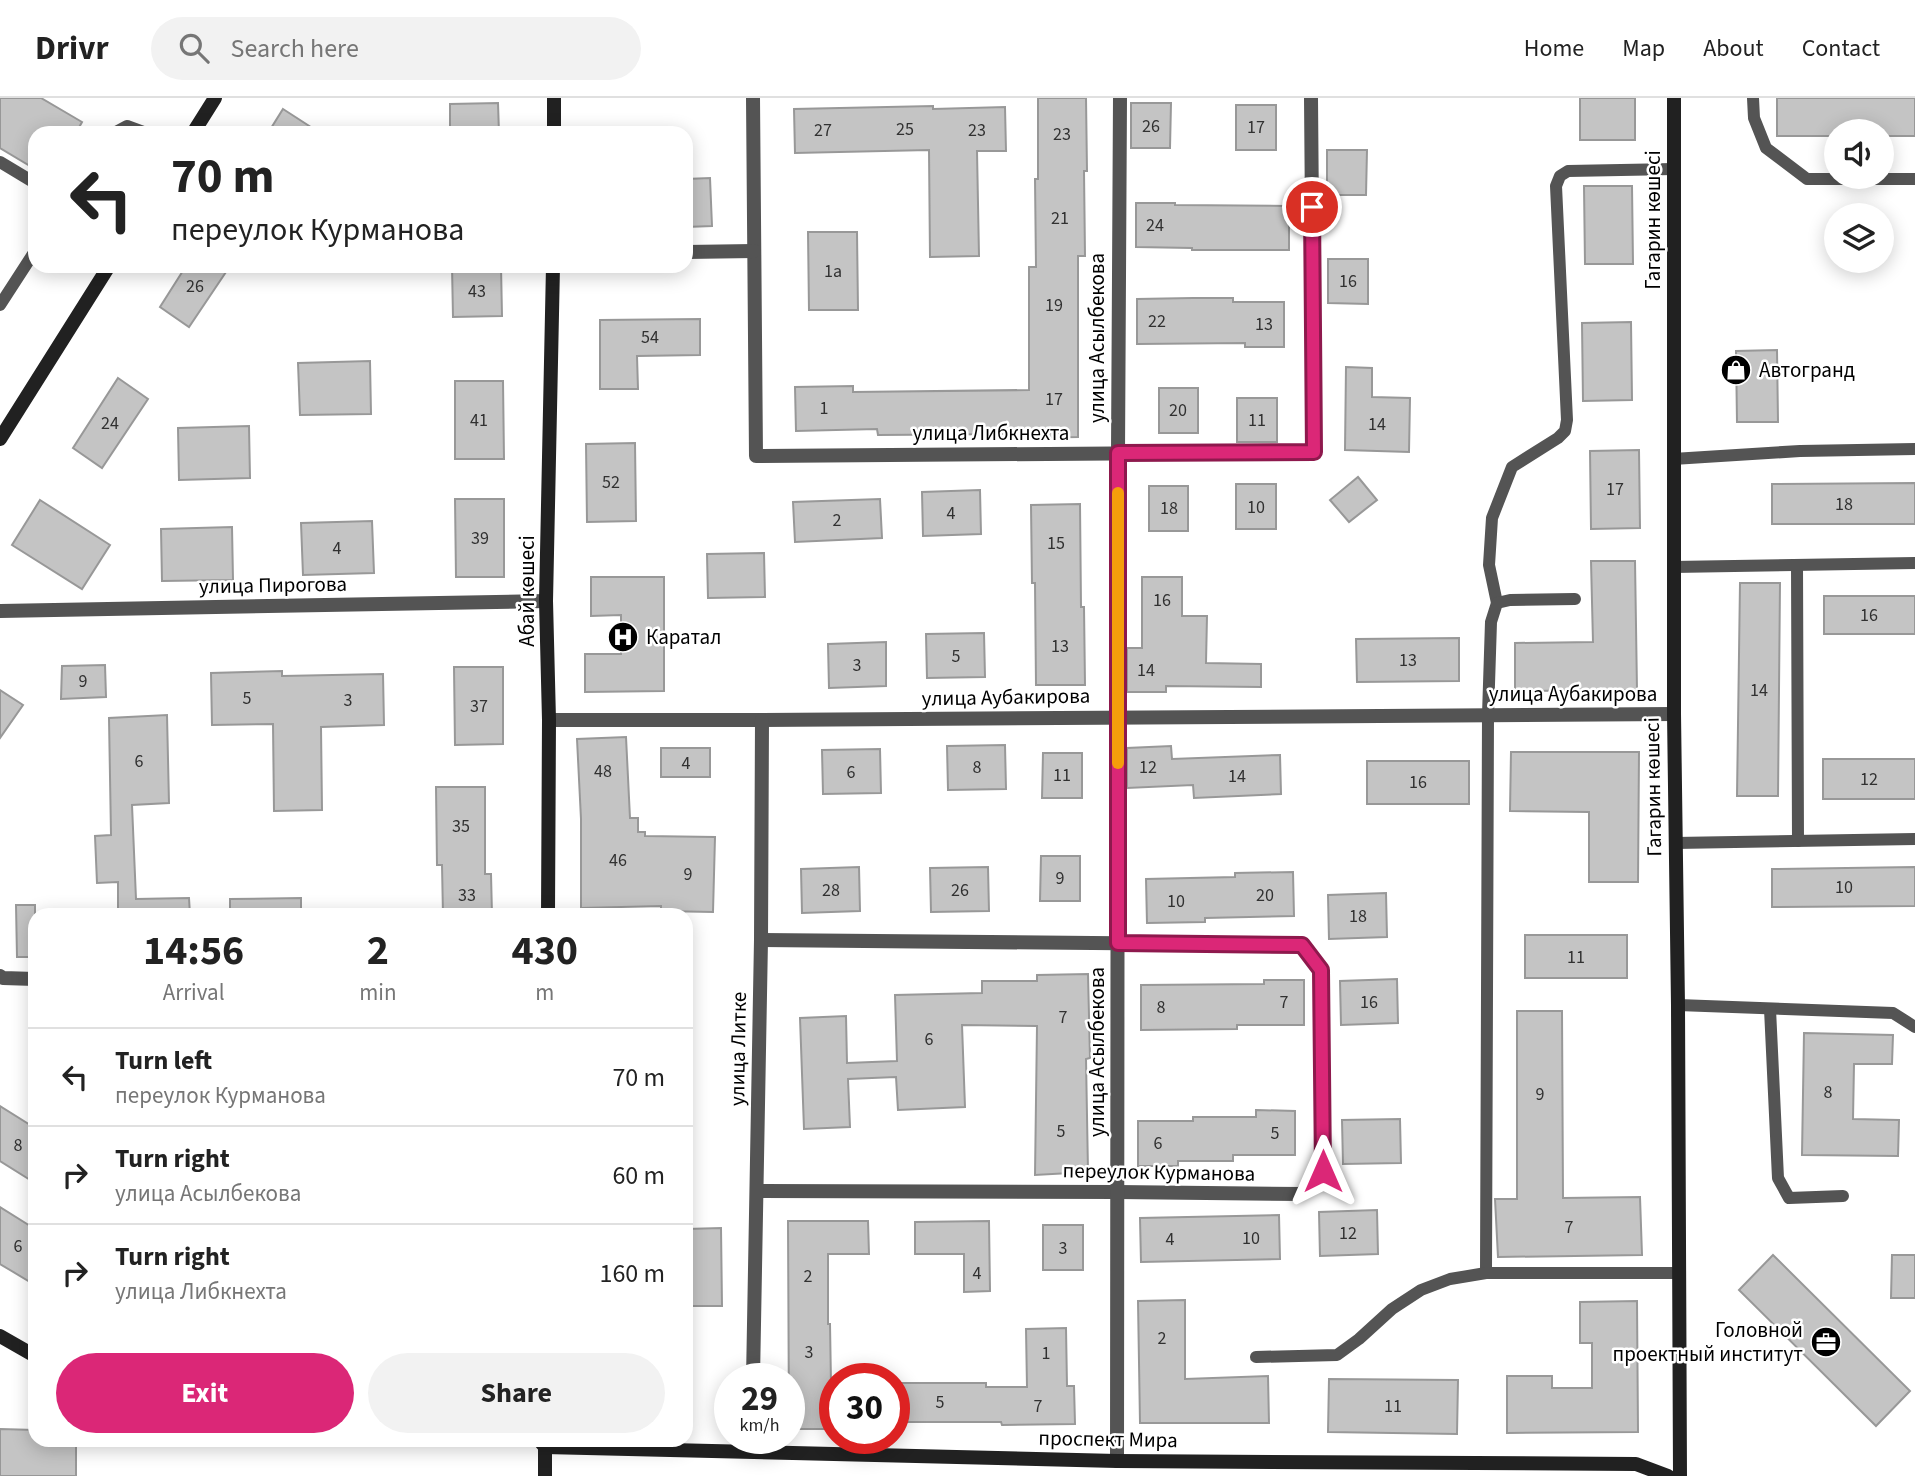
<!DOCTYPE html>
<html lang="en">
<head>
<meta charset="utf-8">
<style>
	:root { --surface:#fff; --page:#f2f2f2; --text:#222; --muted:#767676; --line:#e0e0e0; --accent:#db2777 }
	body { margin:0; font-family:"Source Sans 3",sans-serif; background:var(--page); color:var(--text); height:100vh; display:flex; flex-direction:column; font-size:26px; white-space:nowrap }
	* { box-sizing:border-box; margin:0 }
	p { font-size:23px; color:var(--muted) }
	.icon { flex:none; width:38px; height:38px; fill:none; stroke:currentColor; stroke-width:2; stroke-linecap:round; stroke-linejoin:round }
	.map { position:relative; flex:1; overflow:hidden }
	.side { position:absolute; left:28px; top:810px; width:665px; height:539px; display:flex; flex-direction:column; background:var(--surface); border-radius:21px; box-shadow:0 4px 18px #0003 }
	.side>* { flex:none }
	.hud { position:absolute; left:28px; top:28px; width:665px; height:147px; border-radius:21px; box-shadow:0 4px 18px #0003; background:#fff; color:var(--text); overflow:hidden }
	.tools { position:absolute; left:1824px; top:21px; display:grid; gap:14px }
	.tools a { display:grid; place-items:center; width:70px; height:70px; border-radius:50%; background:var(--surface); box-shadow:0 4px 18px #0003; font-size:35px }
	.speed { position:absolute; left:714px; top:1265px; display:flex; gap:14px; font-size:35px; font-weight:700; text-align:center }
	.speed>* { display:grid; place-content:center; width:91px; height:91px; border-radius:50%; background:var(--surface); box-shadow:0 4px 18px #0003; line-height:1 }
	.speed small { font-size:18px; font-weight:400 }
	.speed .limit { border:10px solid #d22; background:#fff; color:#111 }
	.pin { position:absolute; display:grid; place-items:center; width:60px; height:60px; color:#fff; margin:-30px; border:4px solid #fff; border-radius:50%; box-shadow:0 2px 7px #0007 }
	.me { position:absolute; width:77px; margin:-38px; rotate:0deg; stroke-linejoin:round; filter:drop-shadow(0 0 5px #0008) }
	.turn { display:flex; align-items:center; gap:24px; height:147px; padding:0 28px; font-size:32px }
	.turn .icon { width:91px; height:91px; stroke-width:2.5 }
	.turn b { display:block; font-size:49px; line-height:60px }
	.eta { display:flex; justify-content:space-evenly; align-items:center; height:119px; text-align:center }
	.eta b { font-size:42px; font-weight:700; line-height:49px }
	.primary-button { display:flex; gap:14px; margin-top:auto; padding:14px 28px }
	.primary-button a { flex:1; height:80px; border-radius:42px; background:var(--accent); color:#fff; font-size:28px; font-weight:700; line-height:80px; text-align:center }
	.primary-button a+a { background:var(--page); color:var(--text) }
	ul { padding:0; list-style:none }
	li { display:flex; align-items:center; gap:21px; height:98px; padding:0 28px; border-top:2px solid var(--line) }
	li div { flex:1 }
	li b { display:block; font-size:26px }
	li em { font-style:normal }
	header { display:flex; align-items:center; gap:42px; box-sizing:border-box; height:98px; padding:0 35px; background:var(--surface); border-bottom:2px solid var(--line) }
	header strong { font-size:33px }
	nav { display:flex; gap:38px; margin-inline-start:auto; font-size:24px }
	.search { width:490px; height:63px; background:var(--page); display:flex; align-items:center; gap:18px; box-sizing:border-box; padding:0 24px; border-radius:38px; color:var(--muted); font-size:26px }
	.map>svg:first-child { display:block }
	.building { fill:#c4c4c4; stroke:#989898; stroke-width:2 }
	.lines { fill:none; stroke-linecap:round; stroke-linejoin:round }
	.lane { stroke:#545454; stroke-width:12 }
	.street { stroke:#545454; stroke-width:14 }
	.secondary { stroke:#212121; stroke-width:14 }
	.route-casing { stroke:#8e194d; stroke-width:18 }
	.route { stroke:#db2777; stroke-width:12 }
	.slow { stroke:#f59e0b; stroke-width:12 }
	.labels { text-anchor:middle; stroke-width:5; stroke-linejoin:round; paint-order:stroke }
	.number-label { font-size:18px; fill:#313131 }
	.street-label { font-size:21px; fill:#000; stroke:#fff }
	.poi-label { font-size:21px; fill:#000; stroke:#fff; text-anchor:start }
</style>
</head>
<body>
<header>
<strong>Drivr</strong>
<div class="search"><svg class="icon" aria-label="search" viewBox="0 0 24 24"><circle cx="10" cy="10" r="6"/><path d="M15 15l6 6"/></svg>Search here</div>
<nav><a>Home</a><a>Map</a><a>About</a><a>Contact</a></nav>
</header>
<div class="map">
<svg width="1915" height="1378" viewBox="0 0 1915 1378">
	<rect width="100%" height="100%" fill="#fff"/>
	<!-- building -->
	<g class="building">
		<path d="M0,0H41L82,24L76,35H35V71L0,50Z"/>
		<path d="M1038,0H1086L1087,73H1084L1085,158H1078V339L1030,340V336L878,337L877,331L796,333L795,289L853,288V294L1029,292V169H1036L1035,81H1038Z"/>
		<rect x="1580" y="0" width="55" height="42"/>
		<path d="M1777,0H1915V38H1881V33H1836V38H1777Z"/>
		<path d="M498,5L499,35H450V6Z"/>
		<path d="M1131,5H1171L1170,50H1131Z"/>
		<rect x="1236" y="7" width="40" height="45"/>
		<path d="M933,8V11L1005,9L1006,53H977L979,158L930,159L929,52L795,55L794,11Z"/>
		<path d="M283,11L320,35H268Z"/>
		<path d="M1327,52H1367L1366,97H1327Z"/>
		<path d="M710,80L712,128L686,129V81Z"/>
		<path d="M1584,88H1632L1633,166H1585Z"/>
		<path d="M1136,105H1175V107L1289,108V152H1192V150L1136,149Z"/>
		<path d="M808,134H857L858,212H809Z"/>
		<path d="M1328,161H1368V206L1328,205Z"/>
		<path d="M186,168H230L189,229L160,209Z"/>
		<path d="M452,168H501L502,218L453,219Z"/>
		<path d="M1193,200H1233V204H1284V249H1245V245L1137,246V201Z"/>
		<path d="M700,221V257L637,258L638,291H600V222Z"/>
		<path d="M1631,224L1632,302L1583,303L1582,225Z"/>
		<path d="M1777,252L1778,324H1737L1736,253Z"/>
		<path d="M370,263L371,316L300,317L298,265Z"/>
		<path d="M1346,269L1372,270V299L1410,300L1409,354L1345,352Z"/>
		<path d="M118,280L148,301L102,370L73,350Z"/>
		<path d="M455,283H503L504,361H455Z"/>
		<rect x="1159" y="290" width="39" height="45"/>
		<rect x="1237" y="300" width="40" height="44"/>
		<path d="M249,328L250,380L179,382L178,330Z"/>
		<path d="M635,345L636,423L587,424L586,346Z"/>
		<path d="M1639,352L1640,430L1591,431L1590,353Z"/>
		<path d="M1358,379L1377,402L1349,424L1330,402Z"/>
		<path d="M1915,385V426H1772V386Z"/>
		<rect x="1236" y="386" width="40" height="45"/>
		<rect x="1149" y="388" width="39" height="45"/>
		<path d="M980,392L981,436L923,438L922,394Z"/>
		<path d="M455,401H504V479H456Z"/>
		<path d="M880,401L882,440L795,444L793,404Z"/>
		<path d="M40,402L110,447L82,491L12,447Z"/>
		<path d="M1080,406L1081,509H1084L1085,587H1036L1035,485H1032L1031,407Z"/>
		<path d="M372,423L374,475L303,477L301,425Z"/>
		<path d="M232,429L233,482L162,483L161,431Z"/>
		<path d="M764,455L765,499L708,500L707,456Z"/>
		<path d="M1591,463H1635L1637,592L1515,593V545L1593,544Z"/>
		<path d="M591,479H664V593L585,594V556H621V517L591,518Z"/>
		<path d="M1142,479H1182V518H1207L1206,565L1261,566V589L1166,588V594H1127V550H1142Z"/>
		<path d="M1740,485H1780L1778,698H1737Z"/>
		<rect x="1824" y="498" width="91" height="38"/>
		<path d="M984,535L985,579L927,580L926,536Z"/>
		<path d="M1459,540V583L1357,584L1356,541Z"/>
		<path d="M886,544V588L829,590L828,546Z"/>
		<path d="M105,567L106,599L61,601L62,568Z"/>
		<path d="M454,569H503V646L455,647Z"/>
		<path d="M282,573V578L383,576L384,627L321,629L322,712L274,713L273,626L212,627L211,575Z"/>
		<path d="M0,592L23,607L0,640Z"/>
		<path d="M167,617L169,705L132,707L136,801L189,800L190,817H118V784L97,785L95,738L111,737L109,620Z"/>
		<path d="M626,639L630,720H638V734H645V738L715,739L713,814L661,813V808L581,810V721L577,641Z"/>
		<path d="M1005,647L1006,691L948,692L947,648Z"/>
		<path d="M1171,648L1172,661L1280,657L1281,696L1194,700L1193,687L1127,690V650Z"/>
		<rect x="661" y="650" width="49" height="29"/>
		<path d="M880,651L881,695L823,696L822,652Z"/>
		<path d="M1511,654H1639L1638,784H1589V714L1510,713Z"/>
		<path d="M1043,655H1082V700H1042Z"/>
		<rect x="1823" y="661" width="92" height="40"/>
		<rect x="1367" y="663" width="102" height="43"/>
		<path d="M436,689H485V776H491L492,817H443L442,767H437Z"/>
		<path d="M1041,758H1080V803H1040Z"/>
		<path d="M859,769L860,813L802,815L801,771Z"/>
		<path d="M988,769L989,813L931,814L930,770Z"/>
		<path d="M1915,769V808L1772,809V771Z"/>
		<path d="M1293,774L1294,818L1205,820V824L1147,825L1146,781L1235,779V775Z"/>
		<path d="M1386,795L1387,839L1329,841L1328,797Z"/>
		<path d="M301,800V817H230V801Z"/>
		<path d="M16,807H35V859H17Z"/>
		<rect x="1525" y="837" width="102" height="43"/>
		<path d="M1088,876L1090,960L1086,961L1088,1074L1035,1077L1037,928L962,927L965,1009L898,1012L896,979L848,981L850,1029L804,1031L800,920L846,918L847,965L897,963L895,897L982,895V883H1037V877Z"/>
		<path d="M1397,881L1398,925L1341,927L1340,883Z"/>
		<path d="M1264,882H1304V927H1237V931L1141,932V887L1264,886Z"/>
		<path d="M1517,913H1562L1563,1100L1640,1099L1642,1157L1498,1159L1495,1101H1517Z"/>
		<path d="M1804,935L1893,937L1892,966H1854L1853,1021L1899,1022L1898,1058L1802,1057Z"/>
		<path d="M0,1008L35,1030V1085L0,1063Z"/>
		<path d="M1256,1012L1295,1013V1057H1233V1063H1178V1068H1138V1023H1193V1019H1256Z"/>
		<path d="M1400,1021L1401,1065L1343,1066L1342,1022Z"/>
		<path d="M0,1109L35,1131V1187L0,1166Z"/>
		<path d="M1377,1112L1378,1156L1320,1158L1319,1114Z"/>
		<path d="M1279,1117L1280,1161L1141,1164L1140,1120Z"/>
		<path d="M788,1123H868L869,1156H828V1226H830L831,1286H835V1331H789Z"/>
		<path d="M989,1123L990,1193L964,1194V1156H915V1124Z"/>
		<rect x="1043" y="1127" width="40" height="45"/>
		<path d="M721,1130L722,1208H686V1131Z"/>
		<path d="M1773,1157L1910,1293L1876,1328L1739,1192Z"/>
		<path d="M1892,1157H1915V1200H1891Z"/>
		<path d="M1185,1202V1281L1268,1278L1269,1325H1140L1138,1203Z"/>
		<path d="M1637,1203L1638,1334L1507,1335V1278H1552V1290H1592V1245H1580V1204Z"/>
		<path d="M1066,1230L1067,1288H1074L1075,1326L1002,1327L1001,1324H894V1285H986V1289H1027L1026,1231Z"/>
		<path d="M1329,1281L1458,1282L1457,1336L1328,1334Z"/>
		<path d="M0,1331L35,1332V1342H76V1378H0Z"/>
	</g>
	<g class="lines">
		<!-- lane -->
		<g class="lane">
			<path d="M1753,0L1754,20L1766,50L1807,81H1915"/>
			<path d="M114,35L127,28L146,35"/>
			<path d="M0,64L35,85"/>
			<path d="M0,207L35,153"/>
			<path d="M1673,361L1800,353L1915,351"/>
			<path d="M1797,467L1798,743"/>
			<path d="M1673,469L1915,465"/>
			<path d="M1497,505L1489,467L1492,420L1512,369L1558,340L1565,333L1567,322L1556,88L1560,78L1568,73L1674,71"/>
			<path d="M1675,745L1915,741"/>
			<path d="M1678,907L1893,915L1915,929"/>
			<path d="M1770,911L1778,1080L1789,1100L1843,1098"/>
			<path d="M1486,1175L1488,617L1491,524L1497,505L1510,502L1575,501"/>
			<path d="M1256,1259L1337,1257L1359,1241L1392,1211L1421,1192L1450,1181L1486,1175H1680"/>
		</g>
		<!-- street -->
		<g class="street">
			<path d="M753,0L756,358L1314,354L1311,0"/>
			<path d="M686,154L754,153"/>
			<path d="M0,513L546,503"/>
			<path d="M549,622H762L1674,616"/>
			<path d="M0,878L3,880L35,881"/>
			<path d="M757,1093L1118,1094L1301,1096L1323,1073L1321,872L1302,847L761,842"/>
			<path d="M753,1281L761,842L762,622"/>
			<path d="M1117,1363L1118,355L1120,0"/>
		</g>
		<!-- secondary -->
		<g class="secondary">
			<path d="M1674,0V616L1678,907L1680,1378"/>
			<path d="M193,35L215,0"/>
			<path d="M554,35V0"/>
			<path d="M0,341L109,168"/>
			<path d="M548,817L549,622L546,503L553,168"/>
			<path d="M0,1238L35,1258"/>
			<path d="M539,1342L545,1349L1117,1363L1636,1366L1668,1378"/>
			<path d="M545,1378V1342"/>
		</g>
	</g>
	<g class="lines">
		<!-- route casing -->
		<g class="route-casing">
			<path id="route" d="M1312,109L1314,354L1118,355V845L1302,847L1321,872L1323,1073"/>
		</g>
		<!-- route -->
		<use href="#route" class="route"/>
		<!-- slow -->
		<path class="slow" d="M1118,665V395"/>
	</g>
	<!-- icons -->
	<defs>
		<g id="shop-disc" transform="scale(1.575)"><circle r="9.5" fill="#000" stroke="#fff"/><path d="M-5-2.5h2.3a2.7 3.5 0 0 1 5.4 0H5L5.5 6h-11ZM-1.5-2.5h3a1.5 2.3 0 0 0-3 0Z" fill="#fff"/></g>
		<g id="hospital-disc" transform="scale(1.575)"><circle r="9.5" fill="#000" stroke="#fff"/><path d="M-5-5h3v3.5h4V-5h3V5h-3V1.5h-4V5h-3Z" fill="#fff"/></g>
		<g id="office-disc" transform="scale(1.575)"><circle r="9.5" fill="#000" stroke="#fff"/><path d="M-6-3h4V-5.5h4V-3h4V5H-6ZM-1-4.5V-3h2v-1.5ZM-6 0V1H6V0Z" fill="#fff"/></g>
	</defs>
	<g fill-rule="evenodd">
		<use href="#shop-disc" x="1736" y="272"/>
		<use href="#hospital-disc" x="623" y="539"/>
		<use href="#office-disc" x="1826" y="1244"/>
	</g>
	<g class="labels">
		<!-- number labels -->
		<g class="number-label">
			<text x="1151" y="34">26</text>
			<text x="1256" y="35">17</text>
			<text x="905" y="37">25</text>
			<text x="823" y="38">27</text>
			<text x="977" y="38">23</text>
			<text x="1062" y="42">23</text>
			<text x="1060" y="126">21</text>
			<text x="1155" y="133">24</text>
			<text x="833" y="179">1а</text>
			<text x="1348" y="189">16</text>
			<text x="195" y="194">26</text>
			<text x="477" y="199">43</text>
			<text x="1054" y="213">19</text>
			<text x="1157" y="229">22</text>
			<text x="1264" y="232">13</text>
			<text x="650" y="245">54</text>
			<text x="1054" y="307">17</text>
			<text x="824" y="316">1</text>
			<text x="1178" y="318">20</text>
			<text x="479" y="328">41</text>
			<text x="1257" y="328">11</text>
			<text x="110" y="331">24</text>
			<text x="1377" y="332">14</text>
			<text x="611" y="390">52</text>
			<text x="1615" y="397">17</text>
			<text x="1844" y="412">18</text>
			<text x="1256" y="415">10</text>
			<text x="1169" y="416">18</text>
			<text x="951" y="421">4</text>
			<text x="837" y="428">2</text>
			<text x="480" y="446">39</text>
			<text x="1056" y="451">15</text>
			<text x="337" y="456">4</text>
			<text x="1162" y="508">16</text>
			<text x="1869" y="523">16</text>
			<text x="1060" y="554">13</text>
			<text x="956" y="564">5</text>
			<text x="1408" y="568">13</text>
			<text x="857" y="573">3</text>
			<text x="1146" y="578">14</text>
			<text x="83" y="589">9</text>
			<text x="1759" y="598">14</text>
			<text x="247" y="606">5</text>
			<text x="348" y="608">3</text>
			<text x="479" y="614">37</text>
			<text x="139" y="669">6</text>
			<text x="686" y="671">4</text>
			<text x="977" y="675">8</text>
			<text x="1148" y="675">12</text>
			<text x="603" y="679">48</text>
			<text x="851" y="680">6</text>
			<text x="1062" y="683">11</text>
			<text x="1237" y="684">14</text>
			<text x="1869" y="687">12</text>
			<text x="1418" y="690">16</text>
			<text x="461" y="734">35</text>
			<text x="618" y="768">46</text>
			<text x="688" y="782">9</text>
			<text x="1060" y="786">9</text>
			<text x="1844" y="795">10</text>
			<text x="831" y="798">28</text>
			<text x="960" y="798">26</text>
			<text x="467" y="803">33</text>
			<text x="1265" y="803">20</text>
			<text x="1176" y="809">10</text>
			<text x="1358" y="824">18</text>
			<text x="1576" y="865">11</text>
			<text x="1284" y="910">7</text>
			<text x="1369" y="910">16</text>
			<text x="1161" y="915">8</text>
			<text x="1063" y="925">7</text>
			<text x="929" y="947">6</text>
			<text x="1828" y="1000">8</text>
			<text x="1540" y="1002">9</text>
			<text x="1061" y="1039">5</text>
			<text x="1275" y="1041">5</text>
			<text x="1158" y="1051">6</text>
			<text x="18" y="1053">8</text>
			<text x="1569" y="1135">7</text>
			<text x="1348" y="1141">12</text>
			<text x="1251" y="1146">10</text>
			<text x="1170" y="1147">4</text>
			<text x="18" y="1154">6</text>
			<text x="1063" y="1156">3</text>
			<text x="977" y="1181">4</text>
			<text x="808" y="1184">2</text>
			<text x="1162" y="1246">2</text>
			<text x="809" y="1260">3</text>
			<text x="1046" y="1261">1</text>
			<text x="940" y="1310">5</text>
			<text x="1038" y="1314">7</text>
			<text x="1393" y="1314">11</text>
		</g>
		<!-- street labels -->
		<g class="street-label">
			<text transform="translate(1653 122) rotate(-90)" y="7">Гагарин көшесі</text>
			<text transform="translate(1097 240) rotate(-90)" y="7">улица Асылбекова</text>
			<text x="991" y="342">улица Либкнехта</text>
			<text transform="translate(273 487) rotate(-1)" y="7">улица Пирогова</text>
			<text transform="translate(527 493) rotate(-90)" y="7">Абай көшесі</text>
			<text x="1573" y="603">улица Аубакирова</text>
			<text transform="translate(1006 599) rotate(-1)" y="7">улица Аубакирова</text>
			<text transform="translate(1653 689) rotate(-91)" y="7">Гагарин көшесі</text>
			<text transform="translate(738 951) rotate(-89)" y="7">улица Литке</text>
			<text transform="translate(1097 954) rotate(-90)" y="7">улица Асылбекова</text>
			<text transform="translate(1159 1074) rotate(1)" y="7">переулок Курманова</text>
			<text transform="translate(1108 1341) rotate(1)" y="7">проспект Мира</text>
		</g>
		<!-- poi labels -->
		<g class="poi-label">
			<text x="1759" y="279">Автогранд</text>
			<text x="646" y="546">Каратал</text>
			<text x="1803" y="1239" text-anchor="end">Головной<tspan x="1803" dy="24">проектный институт</tspan></text>
		</g>
	</g>
</svg>
<div class="tools">
<a><svg class="icon" aria-label="sound" viewBox="0 0 24 24"><path d="M4 9h4l5-4v14l-5-4H4zM17 9q2 3 0 6"/></svg></a>
<a><svg class="icon" aria-label="layers" viewBox="0 0 24 24"><path d="M12 4l9 5-9 5-9-5zM3 14l9 5 9-5"/></svg></a>
</div>
<div class="speed"><div>29<small>km/h</small></div><div class="limit">30</div></div>
<div class="pin" style="left:1312px;top:109px;background:#d93025"><svg class="icon" aria-label="arrive" viewBox="0 0 24 24"><path d="M6 21V4h12l-3 4 3 4H6"/></svg></div>
<svg class="me" style="left:1323px;top:1073px" viewBox="-20 -20 40 40"><path d="M0-17L14 15 0 8-14 15z" fill="#db2777" stroke="#fff" stroke-width="4"/></svg>
<div class="hud">
<div class="turn"><svg class="icon" aria-label="left" viewBox="0 0 24 24"><path d="M17 20v-9H6M10 6l-5 5 5 5"/></svg><div><b>70 m</b>переулок Курманова</div></div>
</div>
<section class="side">
<div class="eta">
<div><b>14:56</b><p>Arrival</p></div>
<div><b>2</b><p>min</p></div>
<div><b>430</b><p>m</p></div>
</div>
<ul>
<li><svg class="icon" aria-label="left" viewBox="0 0 24 24"><path d="M17 20v-9H6M10 6l-5 5 5 5"/></svg><div><b>Turn left</b><p>переулок Курманова</p></div><em>70 m</em></li>
<li><svg class="icon" aria-label="right" viewBox="0 0 24 24"><path d="M7 20v-9h11M14 6l5 5-5 5"/></svg><div><b>Turn right</b><p>улица Асылбекова</p></div><em>60 m</em></li>
<li><svg class="icon" aria-label="right" viewBox="0 0 24 24"><path d="M7 20v-9h11M14 6l5 5-5 5"/></svg><div><b>Turn right</b><p>улица Либкнехта</p></div><em>160 m</em></li>
</ul>
<div class="primary-button"><a>Exit</a><a>Share</a></div>
</section>
</div>
</body>
</html>
